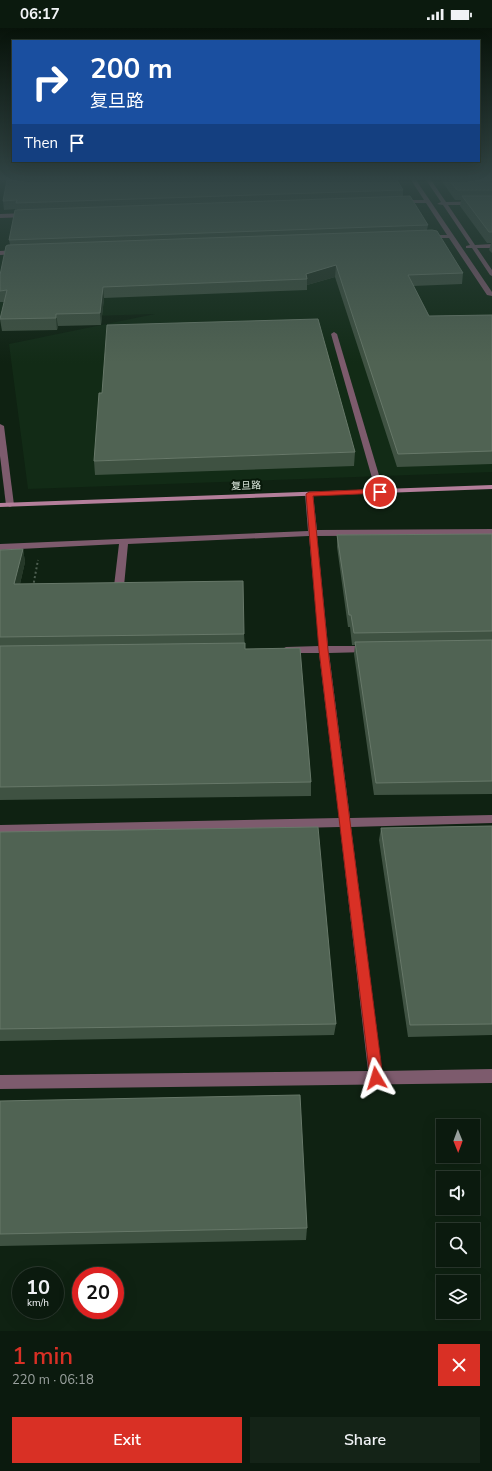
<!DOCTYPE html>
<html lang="en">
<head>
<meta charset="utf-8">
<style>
	:root { --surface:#0b1a0e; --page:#142317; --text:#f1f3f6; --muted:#9aa19e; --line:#2b382e; --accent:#d93025 }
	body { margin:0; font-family:"Nunito Sans","Noto Sans SC",sans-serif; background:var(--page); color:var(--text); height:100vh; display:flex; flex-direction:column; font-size:15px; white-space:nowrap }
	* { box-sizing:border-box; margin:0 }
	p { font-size:13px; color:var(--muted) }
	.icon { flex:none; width:22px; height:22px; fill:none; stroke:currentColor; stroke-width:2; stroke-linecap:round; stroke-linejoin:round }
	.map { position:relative; height:1303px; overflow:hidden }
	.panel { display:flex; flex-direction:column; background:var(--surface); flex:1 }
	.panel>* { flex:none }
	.hud { position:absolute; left:12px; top:12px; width:468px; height:122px; border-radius:0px; box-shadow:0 4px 16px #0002,0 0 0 1px var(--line); background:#1a4fa0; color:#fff; overflow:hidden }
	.needle { width:26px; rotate:179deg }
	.tools { position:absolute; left:436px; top:1091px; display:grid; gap:8px }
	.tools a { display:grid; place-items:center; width:44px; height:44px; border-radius:0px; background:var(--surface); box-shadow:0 4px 16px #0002,0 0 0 1px var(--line); font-size:20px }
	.speed { position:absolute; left:12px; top:1239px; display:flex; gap:8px; font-size:20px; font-weight:700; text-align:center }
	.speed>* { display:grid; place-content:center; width:52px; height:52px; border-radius:50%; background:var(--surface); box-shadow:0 4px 16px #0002,0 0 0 1px var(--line); line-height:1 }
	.speed small { font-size:10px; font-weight:400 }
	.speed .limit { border:6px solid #d22; background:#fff; color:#111 }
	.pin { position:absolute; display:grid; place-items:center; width:34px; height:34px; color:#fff; margin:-17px; border:2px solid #fff; border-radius:50%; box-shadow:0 1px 4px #0007 }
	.me { position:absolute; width:44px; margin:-22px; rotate:353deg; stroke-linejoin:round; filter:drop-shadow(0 0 3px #0008) }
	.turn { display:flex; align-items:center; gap:14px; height:84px; padding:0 12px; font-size:18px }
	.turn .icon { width:52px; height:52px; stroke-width:2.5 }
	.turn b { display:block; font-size:28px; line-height:34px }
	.then { display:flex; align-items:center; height:38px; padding:0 12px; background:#0003; gap:8px; font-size:15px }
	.round { display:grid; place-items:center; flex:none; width:42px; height:42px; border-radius:0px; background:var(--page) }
	.head { display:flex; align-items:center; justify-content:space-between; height:68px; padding:0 12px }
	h1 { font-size:24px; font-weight:600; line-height:30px; color:var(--accent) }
	.button { display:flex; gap:8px; margin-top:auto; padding:8px 12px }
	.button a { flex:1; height:46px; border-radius:0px; background:var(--accent); color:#fff; font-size:16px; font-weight:600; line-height:46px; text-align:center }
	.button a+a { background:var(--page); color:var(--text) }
	.status { display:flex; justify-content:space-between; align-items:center; height:28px; padding:0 20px; background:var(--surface); direction:ltr }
	.status svg { height:11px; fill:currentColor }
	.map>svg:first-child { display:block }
	.built { fill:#122b16 }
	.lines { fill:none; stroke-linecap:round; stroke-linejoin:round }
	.path { stroke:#4e5f51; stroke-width:2; stroke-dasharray:2 2.5; stroke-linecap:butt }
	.lane { fill:#7d5b6d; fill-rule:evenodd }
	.street { fill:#7d5b6d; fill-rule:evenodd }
	.secondary { fill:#b47f9b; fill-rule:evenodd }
	.wall { fill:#3f5242 }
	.shaded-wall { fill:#253828 }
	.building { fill:#506353; stroke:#677869 }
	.route { fill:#d93025; stroke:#8d1f18 }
	.labels { text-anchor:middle; stroke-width:4; stroke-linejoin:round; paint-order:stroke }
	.street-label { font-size:10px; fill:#dfebe0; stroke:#071809 }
</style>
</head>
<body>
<div class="status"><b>06:17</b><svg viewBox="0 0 49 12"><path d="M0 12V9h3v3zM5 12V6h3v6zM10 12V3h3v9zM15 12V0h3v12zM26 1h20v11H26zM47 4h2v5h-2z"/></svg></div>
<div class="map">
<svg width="492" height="1303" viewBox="0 0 492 1303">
	<rect width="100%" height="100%" fill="#0f2212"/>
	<!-- built -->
	<path class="built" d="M0,152H492V444L28,461L9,316L155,286L0,291Z"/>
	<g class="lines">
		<!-- path -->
		<path class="path" d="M33,559L38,532"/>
		<!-- lane -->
		<g class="lane">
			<path d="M411,152H416L492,264V268L487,267L449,210H424V208L426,207H447L426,175H398L400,172H424Z"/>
			<path d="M426,152H431L446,174L492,173V177H448L475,217L492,216V220H477L492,242V248L490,247L472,220H466V218L470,217L443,177L437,176L441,174Z"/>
			<path d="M0,186L27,185L30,187L27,189L0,190Z"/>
			<path d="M0,223L17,222L20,224L17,226L0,227Z"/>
			<path d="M334,304L337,306L384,464L383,466H380L376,464L331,306Z"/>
			<path d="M306,464H312L313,466L317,502L492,501V507L317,508L328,618H368L373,621L368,624L329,625L350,790L492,787V795L351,799L382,1043L492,1041V1055L0,1061V1047L368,1043L340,799L0,807V797L339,790L319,625H286L281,622L286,619L319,618L309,508L128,516L124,558L119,561L114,558L119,516L0,522V516L308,503L305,466Z"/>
		</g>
		<!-- street -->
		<path class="street" d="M0,396L4,398L14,477L10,479L6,477L0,428Z"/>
		<!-- secondary -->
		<path class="secondary" d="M492,457V461L0,479V475Z"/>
	</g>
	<!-- wall -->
	<g class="wall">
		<path d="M441,152H492V225L489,222L491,215H487L460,178L461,172H455Z"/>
		<path d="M403,162V168L428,197L427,202L463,245L462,256L413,258L429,288L492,287V436L397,439L335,249L307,257V262L104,270L101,297L58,298L57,302L2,303L0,291L4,274H0V247L10,217L9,212L17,181L4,182L3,173Z"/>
		<path d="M355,424L354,438L95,447L94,433Z"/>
		<path d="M492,506V766L374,767L354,626L355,617H352L350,599H348L337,519V507Z"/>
		<path d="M23,521L25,534L20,556L244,606L245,621L311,754V768L0,772V522Z"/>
		<path d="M492,798V1007L408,1009L379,812L381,800Z"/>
		<path d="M0,804L336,996L334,1007L0,1013Z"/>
		<path d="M0,1073L307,1200L306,1212L0,1218Z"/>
	</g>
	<!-- shaded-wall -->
	<g class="shaded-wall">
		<path d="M336,237L335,249L307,257V251L306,246Z"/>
		<path d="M103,259L104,270L101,297L100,285Z"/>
		<path d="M56,286L58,298L57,302L56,290Z"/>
		<path d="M23,521L25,534L17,569L14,556Z"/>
	</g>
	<!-- building -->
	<g class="building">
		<path d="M7,152H397L403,162L16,175L17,172L3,173Z"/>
		<path d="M449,152H492V162H457Z"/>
		<path d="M410,168L428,197L9,212L15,182Z"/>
		<path d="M462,168H492V204H489Z"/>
		<path d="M432,202L437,203L463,245L408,247L429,288L492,287V423L398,426L336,237L306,246L307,251L103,259L100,285L56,286V290L0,291L7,262L0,263V247L6,218L8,217Z"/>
		<path d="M318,291L355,424L94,433L99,365H102L107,297Z"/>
		<path d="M492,506V603L354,605L351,587H349L337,507Z"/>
		<path d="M23,521L14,556L243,553L244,606L0,609V522Z"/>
		<path d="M492,612V753L376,755L355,614Z"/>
		<path d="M245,615V621L300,620L311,754L0,759V618Z"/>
		<path d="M492,798V996L410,997L381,800Z"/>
		<path d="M318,799L336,996L0,1001V804Z"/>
		<path d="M300,1067L307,1200L0,1206V1073Z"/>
	</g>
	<!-- sky -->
	<linearGradient id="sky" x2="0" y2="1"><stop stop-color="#08130a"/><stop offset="0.45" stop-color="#314444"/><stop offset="1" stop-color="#314444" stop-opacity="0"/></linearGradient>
	<rect width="492" height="335" fill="url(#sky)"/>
	<!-- route -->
	<path class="route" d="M380,461L383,464L382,465L313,468L328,622L383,1050L381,1054L376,1056L372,1054L370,1050L319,622L306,466L309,464Z"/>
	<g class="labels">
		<!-- street labels -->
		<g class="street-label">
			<text transform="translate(246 457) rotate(-2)" y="4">复旦路</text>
		</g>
	</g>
</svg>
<div class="tools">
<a><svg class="needle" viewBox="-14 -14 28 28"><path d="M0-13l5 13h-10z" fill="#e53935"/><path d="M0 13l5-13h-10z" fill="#9aa19e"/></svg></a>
<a><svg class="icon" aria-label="sound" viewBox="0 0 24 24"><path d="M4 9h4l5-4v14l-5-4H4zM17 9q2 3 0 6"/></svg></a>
<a><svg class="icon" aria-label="search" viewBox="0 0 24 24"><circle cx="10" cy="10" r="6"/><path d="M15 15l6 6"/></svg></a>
<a><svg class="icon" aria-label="layers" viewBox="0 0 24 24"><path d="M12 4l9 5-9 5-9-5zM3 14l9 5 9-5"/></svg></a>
</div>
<div class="speed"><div>10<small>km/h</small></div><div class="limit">20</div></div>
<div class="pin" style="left:380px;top:464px;background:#d93025"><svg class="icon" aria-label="arrive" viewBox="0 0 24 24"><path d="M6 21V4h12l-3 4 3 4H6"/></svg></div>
<svg class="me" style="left:376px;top:1050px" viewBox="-20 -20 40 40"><path d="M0-17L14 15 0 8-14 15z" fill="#d93025" stroke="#fff" stroke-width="4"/></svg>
<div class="hud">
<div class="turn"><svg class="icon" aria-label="right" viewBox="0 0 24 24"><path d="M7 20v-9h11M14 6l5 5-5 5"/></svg><div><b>200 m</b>复旦路</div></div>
<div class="then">Then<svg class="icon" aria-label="arrive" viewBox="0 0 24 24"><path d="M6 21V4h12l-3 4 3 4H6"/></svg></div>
</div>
</div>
<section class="panel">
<div class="head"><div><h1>1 min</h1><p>220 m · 06:18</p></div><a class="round" style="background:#d93025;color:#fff"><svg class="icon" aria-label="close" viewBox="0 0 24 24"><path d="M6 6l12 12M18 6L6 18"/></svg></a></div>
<div class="button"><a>Exit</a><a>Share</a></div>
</section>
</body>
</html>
